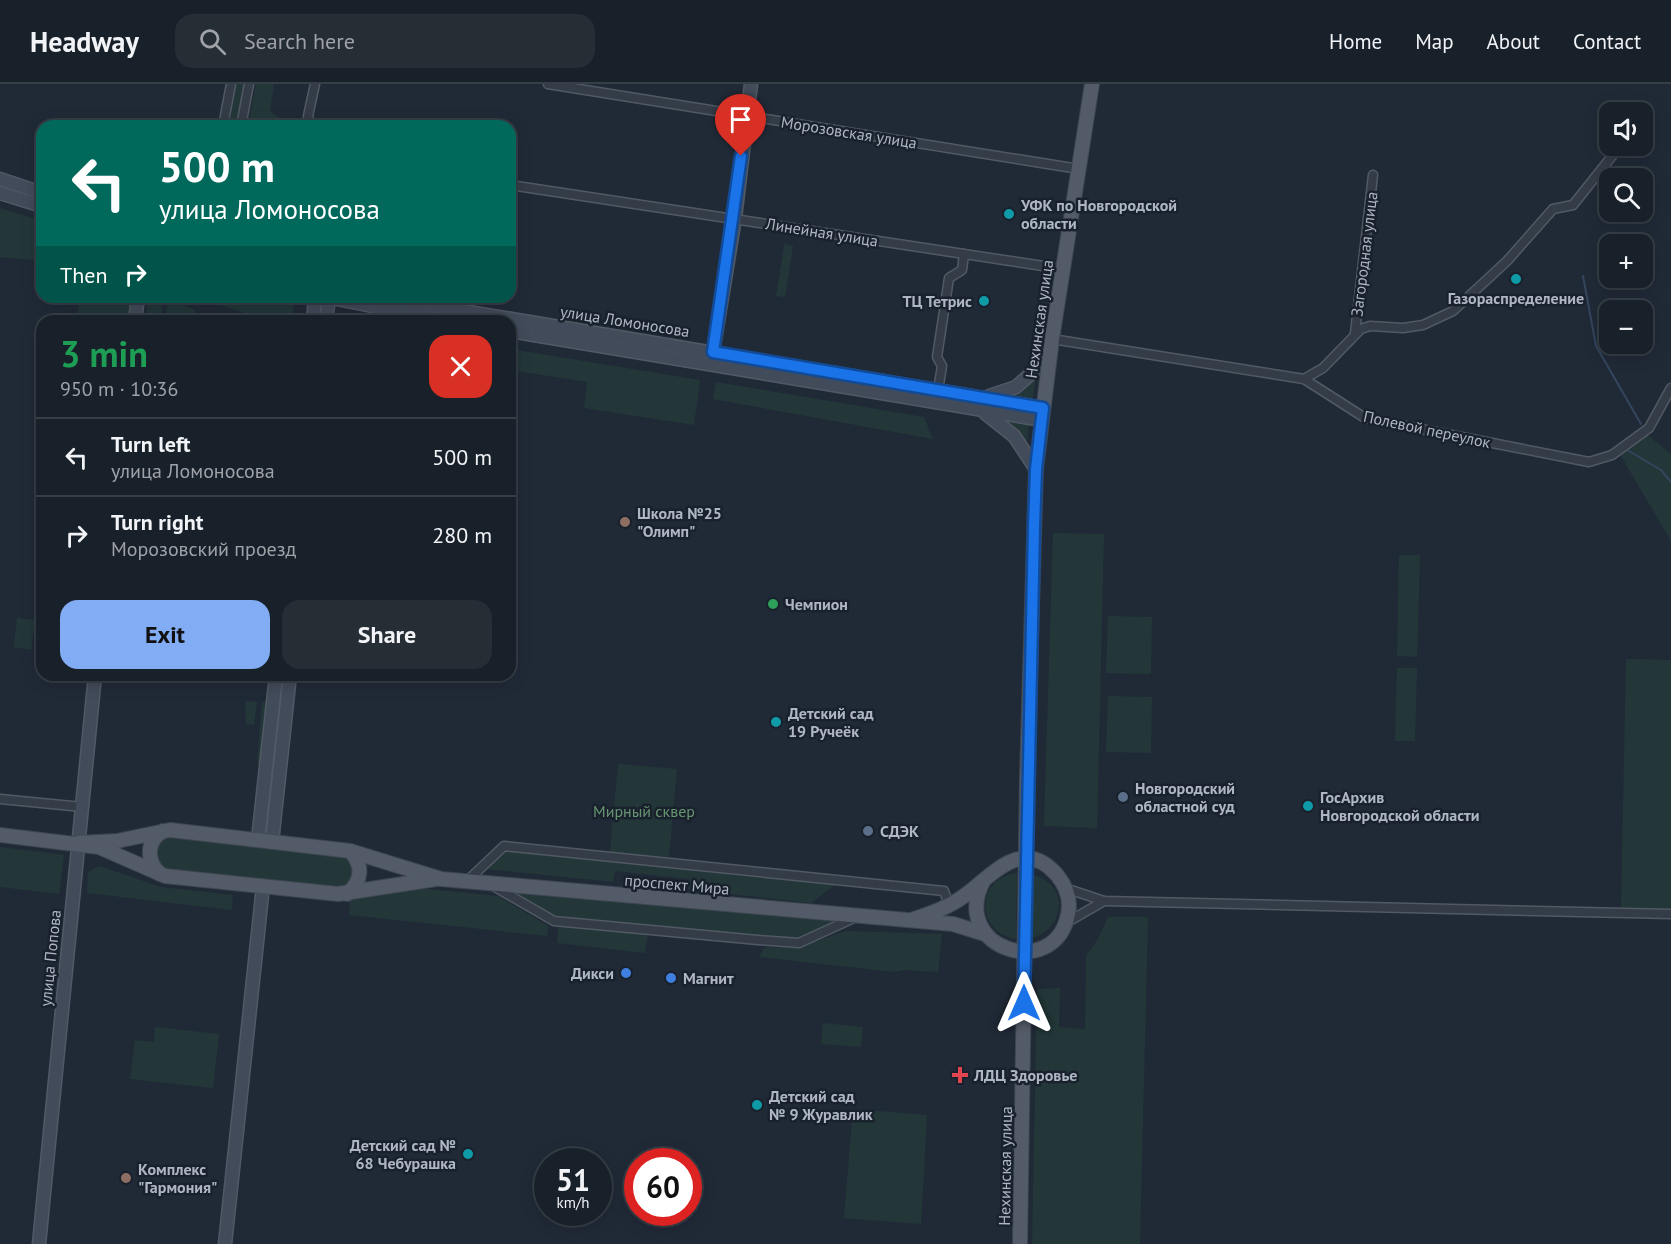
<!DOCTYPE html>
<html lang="en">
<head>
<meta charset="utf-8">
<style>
	:root { --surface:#182029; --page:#252d35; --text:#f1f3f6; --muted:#9fa3a8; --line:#363e46; --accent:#82adf5 }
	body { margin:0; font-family:"PT Sans",sans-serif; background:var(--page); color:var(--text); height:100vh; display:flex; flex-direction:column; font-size:22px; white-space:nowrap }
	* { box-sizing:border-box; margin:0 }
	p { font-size:20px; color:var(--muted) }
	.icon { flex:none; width:33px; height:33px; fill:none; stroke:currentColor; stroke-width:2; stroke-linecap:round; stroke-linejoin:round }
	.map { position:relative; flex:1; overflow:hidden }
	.drawer { position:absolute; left:36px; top:231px; width:480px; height:366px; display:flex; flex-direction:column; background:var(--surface); border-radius:18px; box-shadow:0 3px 15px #0003,0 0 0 2px var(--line) }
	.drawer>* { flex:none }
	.top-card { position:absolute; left:36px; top:36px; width:480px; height:183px; border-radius:18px; box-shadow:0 3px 15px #0003,0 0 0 2px var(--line); background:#00695c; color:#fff; overflow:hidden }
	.controls { position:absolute; left:1599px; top:18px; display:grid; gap:12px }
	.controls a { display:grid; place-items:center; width:54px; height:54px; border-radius:12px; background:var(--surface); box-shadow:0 3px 15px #0003,0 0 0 2px var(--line); font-size:30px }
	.speed { position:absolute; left:534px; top:1064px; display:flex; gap:12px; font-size:30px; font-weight:700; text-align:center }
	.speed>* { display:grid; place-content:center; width:78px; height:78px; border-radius:50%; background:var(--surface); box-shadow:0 3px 15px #0003,0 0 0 2px var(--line); line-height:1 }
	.speed small { font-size:15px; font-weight:400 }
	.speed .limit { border:9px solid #d22; background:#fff; color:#111 }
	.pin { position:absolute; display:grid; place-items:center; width:51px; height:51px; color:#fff; margin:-62px -26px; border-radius:50% 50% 50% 0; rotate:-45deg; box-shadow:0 0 6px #0007 }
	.pin .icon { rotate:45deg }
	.me { position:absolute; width:66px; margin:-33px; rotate:0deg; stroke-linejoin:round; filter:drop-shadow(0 0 4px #0008) }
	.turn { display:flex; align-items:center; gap:21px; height:126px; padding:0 24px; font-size:27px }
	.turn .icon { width:78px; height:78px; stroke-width:2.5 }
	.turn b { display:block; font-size:42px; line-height:51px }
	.then { display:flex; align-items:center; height:57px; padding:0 24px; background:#0003; gap:12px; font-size:22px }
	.round { display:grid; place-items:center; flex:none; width:63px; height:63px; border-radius:18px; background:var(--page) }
	.head { display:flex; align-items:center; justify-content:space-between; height:102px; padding:0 24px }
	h1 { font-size:36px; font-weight:700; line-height:45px; color:#1e9e55 }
	.button { display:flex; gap:12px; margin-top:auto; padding:12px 24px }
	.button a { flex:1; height:69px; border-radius:18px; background:var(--accent); color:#111; font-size:24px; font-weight:700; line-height:69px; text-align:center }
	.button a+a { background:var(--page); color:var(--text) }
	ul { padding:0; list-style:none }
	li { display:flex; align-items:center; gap:18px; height:78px; padding:0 24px; border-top:2px solid var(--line) }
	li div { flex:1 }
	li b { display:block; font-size:22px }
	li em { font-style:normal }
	header { display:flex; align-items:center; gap:36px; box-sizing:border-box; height:84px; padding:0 30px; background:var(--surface); border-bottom:2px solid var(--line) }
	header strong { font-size:28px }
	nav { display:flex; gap:33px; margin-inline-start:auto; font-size:21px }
	.search { width:420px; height:54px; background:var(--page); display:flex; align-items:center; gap:15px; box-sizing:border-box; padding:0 21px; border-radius:18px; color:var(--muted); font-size:22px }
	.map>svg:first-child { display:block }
	.green { fill:#233739 }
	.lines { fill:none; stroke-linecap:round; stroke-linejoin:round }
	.stream { stroke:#34455e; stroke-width:2 }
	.street-casing { stroke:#515965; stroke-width:11 }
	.secondary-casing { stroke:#515965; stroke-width:15 }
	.primary-casing { stroke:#3d4551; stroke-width:16 }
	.street { stroke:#343c47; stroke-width:8 }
	.secondary { stroke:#424b5a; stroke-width:12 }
	.primary { stroke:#525b67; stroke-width:14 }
	.route-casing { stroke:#114b97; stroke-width:15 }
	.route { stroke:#1a73e8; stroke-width:10 }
	.culture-dot { fill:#0f9aa8; stroke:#19212c; stroke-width:2 }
	.education-dot { fill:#8d6e63; stroke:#19212c; stroke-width:2 }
	.leisure-dot { fill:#2e9e5b; stroke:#19212c; stroke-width:2 }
	.service-dot { fill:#5c6f8a; stroke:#19212c; stroke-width:2 }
	.shop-dot { fill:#3f7fe0; stroke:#19212c; stroke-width:2 }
	.health-dot { fill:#e0444e; stroke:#19212c; stroke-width:2 }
	.labels { text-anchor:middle; stroke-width:5; stroke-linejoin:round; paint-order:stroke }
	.street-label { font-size:16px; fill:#aeb6c4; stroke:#19212c }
	.poi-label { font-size:16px; font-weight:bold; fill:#aeb6c4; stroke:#19212c; text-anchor:start }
	.park-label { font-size:16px; fill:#669471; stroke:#19212c }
</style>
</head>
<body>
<header>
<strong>Headway</strong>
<div class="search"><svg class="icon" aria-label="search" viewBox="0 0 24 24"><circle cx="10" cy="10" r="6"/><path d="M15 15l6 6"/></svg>Search here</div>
<nav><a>Home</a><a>Map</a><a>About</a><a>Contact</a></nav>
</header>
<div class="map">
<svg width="1671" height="1160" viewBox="0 0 1671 1160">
	<rect width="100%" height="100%" fill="#202a37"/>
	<!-- green -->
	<g class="green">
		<path d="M234,0H246L238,42H226Z"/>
		<path d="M256,0H274L270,27L291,42H248Z"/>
		<path d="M0,124L42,137V177L0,173Z"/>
		<path d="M785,157L784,160L793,162L785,213L776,212Z"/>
		<path d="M79,213H132L130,237H77Z"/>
		<path d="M148,213H163L161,237H146Z"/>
		<path d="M198,213H278L294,218L292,237H259L256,233Z"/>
		<path d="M168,214L195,226L194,237H165Z"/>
		<path d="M510,265L700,296L694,341L584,324L587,298L510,286Z"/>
		<path d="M1036,293L1032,318L1003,313L1025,302Z"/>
		<path d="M716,298L924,333L933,355L713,315Z"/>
		<path d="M1002,335L1029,339L1027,362Z"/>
		<path d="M1645,349L1671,370V457L1621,372Z"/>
		<path d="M1053,449L1104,450L1097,744L1044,742Z"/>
		<path d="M1399,471H1420L1417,573L1397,572Z"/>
		<path d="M1108,532L1152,533L1151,590L1106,589Z"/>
		<path d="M17,534L35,536L31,566L14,563Z"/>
		<path d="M1626,575L1671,576V826L1621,825Z"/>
		<path d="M1397,584H1417L1415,657H1395Z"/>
		<path d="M1108,612L1152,613L1151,669L1106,668Z"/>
		<path d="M245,617L257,618L254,641L246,640Z"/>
		<path d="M262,618L268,619L262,676L257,680Z"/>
		<path d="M618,680L677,685L669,773L610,768Z"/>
		<path d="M166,752L346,771L356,783L346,805L166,788C155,774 151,763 166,752Z"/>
		<path d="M0,763L64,771L59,810L0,803Z"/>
		<path d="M506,767L835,801L811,819L688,805L689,795L615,787L613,798L485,785Z"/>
		<path d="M100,782L161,803L233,811L232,826L87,809L88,788Z"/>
		<path d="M1017,789L1016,855C976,849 974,794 1017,789Z"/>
		<path d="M1034,791C1069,801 1066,844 1032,854Z"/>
		<path d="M407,803L498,812L548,842L547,852L349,831L350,815Z"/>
		<path d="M510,808L836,836L795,857L551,831Z"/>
		<path d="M1108,833H1148L1140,1160H1032L1037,905L1060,904L1059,943L1085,945L1086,872L1098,855Z"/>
		<path d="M559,840L648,849L645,869L557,859Z"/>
		<path d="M845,847L942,850L938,888L904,886L894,888L759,873L765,863L798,864Z"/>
		<path d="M823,939L863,943L861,963L821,960Z"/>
		<path d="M155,943L219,950L213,1004L130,995L135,956L154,958Z"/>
		<path d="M853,1025L927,1031L921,1140L844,1134Z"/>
	</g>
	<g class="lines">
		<!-- stream -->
		<g class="stream">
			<path d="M1583,192L1596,262L1641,340"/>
			<path d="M1629,367L1661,386L1671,398"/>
		</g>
		<!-- street casing -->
		<g class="street-casing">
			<g id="street">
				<path d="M548,0L1079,85"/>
				<path d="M223,42L231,0"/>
				<path d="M241,42L249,0"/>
				<path d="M311,42L308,32L315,0"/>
				<path d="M510,101L1063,185"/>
				<path d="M1355,249L1373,91"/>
				<path d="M1052,255L1304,295L1365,334L1589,378L1612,371L1649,344L1671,304"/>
				<path d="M1304,295L1323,284L1361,245L1370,242L1403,244L1423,241L1453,227L1507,177L1553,125L1573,121L1620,62"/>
				<path d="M938,306L942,282L937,273L949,194L962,186L964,170"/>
				<path d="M0,715L82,723"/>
				<path d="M467,797L504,762L944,807L949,821"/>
				<path d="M495,803L554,837L758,856L799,859L856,833"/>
				<path d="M1065,804L1104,817L1671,830"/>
				<path d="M1066,839L1104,817"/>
			</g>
		</g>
		<!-- secondary casing -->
		<g class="secondary-casing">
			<g id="secondary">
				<path d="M0,95L42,109"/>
				<path d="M0,109L42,122"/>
				<path d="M327,213L447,237"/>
				<path d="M380,213L1043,324"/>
				<path d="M135,237L138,213"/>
				<path d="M313,237L315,213"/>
				<path d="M326,237L329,213"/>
				<path d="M510,247L1042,336"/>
				<path d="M713,268L735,134L751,0"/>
				<path d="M989,312L1016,303L1050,273"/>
				<path d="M985,329L1014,352L1036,385"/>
				<path d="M258,756L276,591"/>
				<path d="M272,758L290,591"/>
				<path d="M39,1160L95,591"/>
				<path d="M225,1160L263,802"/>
			</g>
		</g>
		<!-- primary casing -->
		<g class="primary-casing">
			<g id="primary">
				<path d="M0,751L99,763L165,792L338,810L436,795"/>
				<path d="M78,759L117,757L170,746L350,767L441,795L953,840L985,850"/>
				<path d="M160,790C146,777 146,757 163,747"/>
				<path d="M347,810C362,797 364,782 350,767"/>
				<path d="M914,835C932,829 949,823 964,812C992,792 1022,751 1057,791C1066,802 1071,816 1068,830C1055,899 947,864 984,796"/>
				<path d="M1020,1160L1027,694L1036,385L1052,255L1092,0"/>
			</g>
		</g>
		<!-- street -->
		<use href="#street" class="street"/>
		<!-- secondary -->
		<use href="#secondary" class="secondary"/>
		<!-- primary -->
		<use href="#primary" class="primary"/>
	</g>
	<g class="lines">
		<!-- route casing -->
		<g class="route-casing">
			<path id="route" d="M741,72L713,268L1043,324L1036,385L1034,443L1024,919"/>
		</g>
		<!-- route -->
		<use href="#route" class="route"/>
	</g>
	<!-- markers -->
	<g class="culture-dot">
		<circle cx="1009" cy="130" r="6"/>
		<circle cx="1516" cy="195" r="6"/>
		<circle cx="984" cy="217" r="6"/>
		<circle cx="776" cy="638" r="6"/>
		<circle cx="1308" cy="722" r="6"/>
		<circle cx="757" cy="1021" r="6"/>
		<circle cx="468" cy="1070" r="6"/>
	</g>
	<g class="education-dot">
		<circle cx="625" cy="438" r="6"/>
		<circle cx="126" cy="1094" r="6"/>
	</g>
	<circle class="leisure-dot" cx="773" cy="520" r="6"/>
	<g class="service-dot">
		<circle cx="1123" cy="713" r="6"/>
		<circle cx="868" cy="747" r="6"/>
	</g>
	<g class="shop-dot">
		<circle cx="626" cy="889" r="6"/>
		<circle cx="671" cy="894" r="6"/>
	</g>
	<path class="health-dot" d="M957 982h6v6h6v6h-6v6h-6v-6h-6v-6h6z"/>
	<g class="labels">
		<!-- street labels -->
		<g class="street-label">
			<text transform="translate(849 48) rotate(9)" y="6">Морозовская улица</text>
			<text transform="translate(822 148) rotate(9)" y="6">Линейная улица</text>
			<text transform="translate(1364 170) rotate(-83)" y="6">Загородная улица</text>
			<text transform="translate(1039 235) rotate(-82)" y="6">Нехинская улица</text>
			<text transform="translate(625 237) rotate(9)" y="6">улица Ломоносова</text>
			<text transform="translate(1427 345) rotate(12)" y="6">Полевой переулок</text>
			<text transform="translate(677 800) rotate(5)" y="6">проспект Мира</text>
			<text transform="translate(50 874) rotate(-84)" y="6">улица Попова</text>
			<text transform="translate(1005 1082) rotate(-89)" y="6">Нехинская улица</text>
		</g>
		<!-- poi labels -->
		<g class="poi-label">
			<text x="1021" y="127">УФК по Новгородской<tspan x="1021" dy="18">области</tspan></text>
			<text x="1516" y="220" text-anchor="middle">Газораспределение</text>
			<text x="972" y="223" text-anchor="end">ТЦ Тетрис</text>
			<text x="637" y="435">Школа №25<tspan x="637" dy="18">"Олимп"</tspan></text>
			<text x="785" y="526">Чемпион</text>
			<text x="788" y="635">Детский сад<tspan x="788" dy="18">19 Ручеёк</tspan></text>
			<text x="1135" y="710">Новгородский<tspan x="1135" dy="18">областной суд</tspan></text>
			<text x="1320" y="719">ГосАрхив<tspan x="1320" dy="18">Новгородской области</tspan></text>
			<text x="880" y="753">СДЭК</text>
			<text x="614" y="895" text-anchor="end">Дикси</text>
			<text x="683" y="900">Магнит</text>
			<text x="974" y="997">ЛДЦ Здоровье</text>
			<text x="769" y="1018">Детский сад<tspan x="769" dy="18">№ 9 Журавлик</tspan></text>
			<text x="456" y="1067" text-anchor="end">Детский сад №<tspan x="456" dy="18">68 Чебурашка</tspan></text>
			<text x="138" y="1091">Комплекс<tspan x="138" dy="18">"Гармония"</tspan></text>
		</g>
		<!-- park labels -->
		<g class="park-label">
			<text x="644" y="733">Мирный сквер</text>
		</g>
	</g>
</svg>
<div class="controls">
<a><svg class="icon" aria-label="sound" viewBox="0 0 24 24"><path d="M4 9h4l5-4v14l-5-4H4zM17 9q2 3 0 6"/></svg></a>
<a><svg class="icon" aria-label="search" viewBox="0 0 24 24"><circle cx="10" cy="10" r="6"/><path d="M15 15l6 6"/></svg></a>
<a>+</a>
<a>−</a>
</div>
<div class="speed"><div>51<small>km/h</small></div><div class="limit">60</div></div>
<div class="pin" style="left:741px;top:72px;background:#d93025"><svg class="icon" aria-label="arrive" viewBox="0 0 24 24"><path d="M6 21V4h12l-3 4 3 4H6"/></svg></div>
<svg class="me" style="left:1024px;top:919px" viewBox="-20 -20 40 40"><path d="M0-17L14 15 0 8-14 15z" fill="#1a73e8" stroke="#fff" stroke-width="4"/></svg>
<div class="top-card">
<div class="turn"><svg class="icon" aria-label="left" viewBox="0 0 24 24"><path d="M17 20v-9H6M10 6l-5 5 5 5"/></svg><div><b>500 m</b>улица Ломоносова</div></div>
<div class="then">Then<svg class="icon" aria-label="right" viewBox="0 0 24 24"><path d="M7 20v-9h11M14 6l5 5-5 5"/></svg></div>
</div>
<section class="drawer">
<div class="head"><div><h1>3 min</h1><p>950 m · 10:36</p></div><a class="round" style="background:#d93025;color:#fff"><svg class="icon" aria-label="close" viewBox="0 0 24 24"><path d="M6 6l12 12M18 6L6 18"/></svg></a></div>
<ul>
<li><svg class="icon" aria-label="left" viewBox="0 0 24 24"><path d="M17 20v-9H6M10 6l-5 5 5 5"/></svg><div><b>Turn left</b><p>улица Ломоносова</p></div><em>500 m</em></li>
<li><svg class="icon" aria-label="right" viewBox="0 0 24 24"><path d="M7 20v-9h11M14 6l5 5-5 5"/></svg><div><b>Turn right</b><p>Морозовский проезд</p></div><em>280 m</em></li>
</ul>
<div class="button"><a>Exit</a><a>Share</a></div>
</section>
</div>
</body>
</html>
